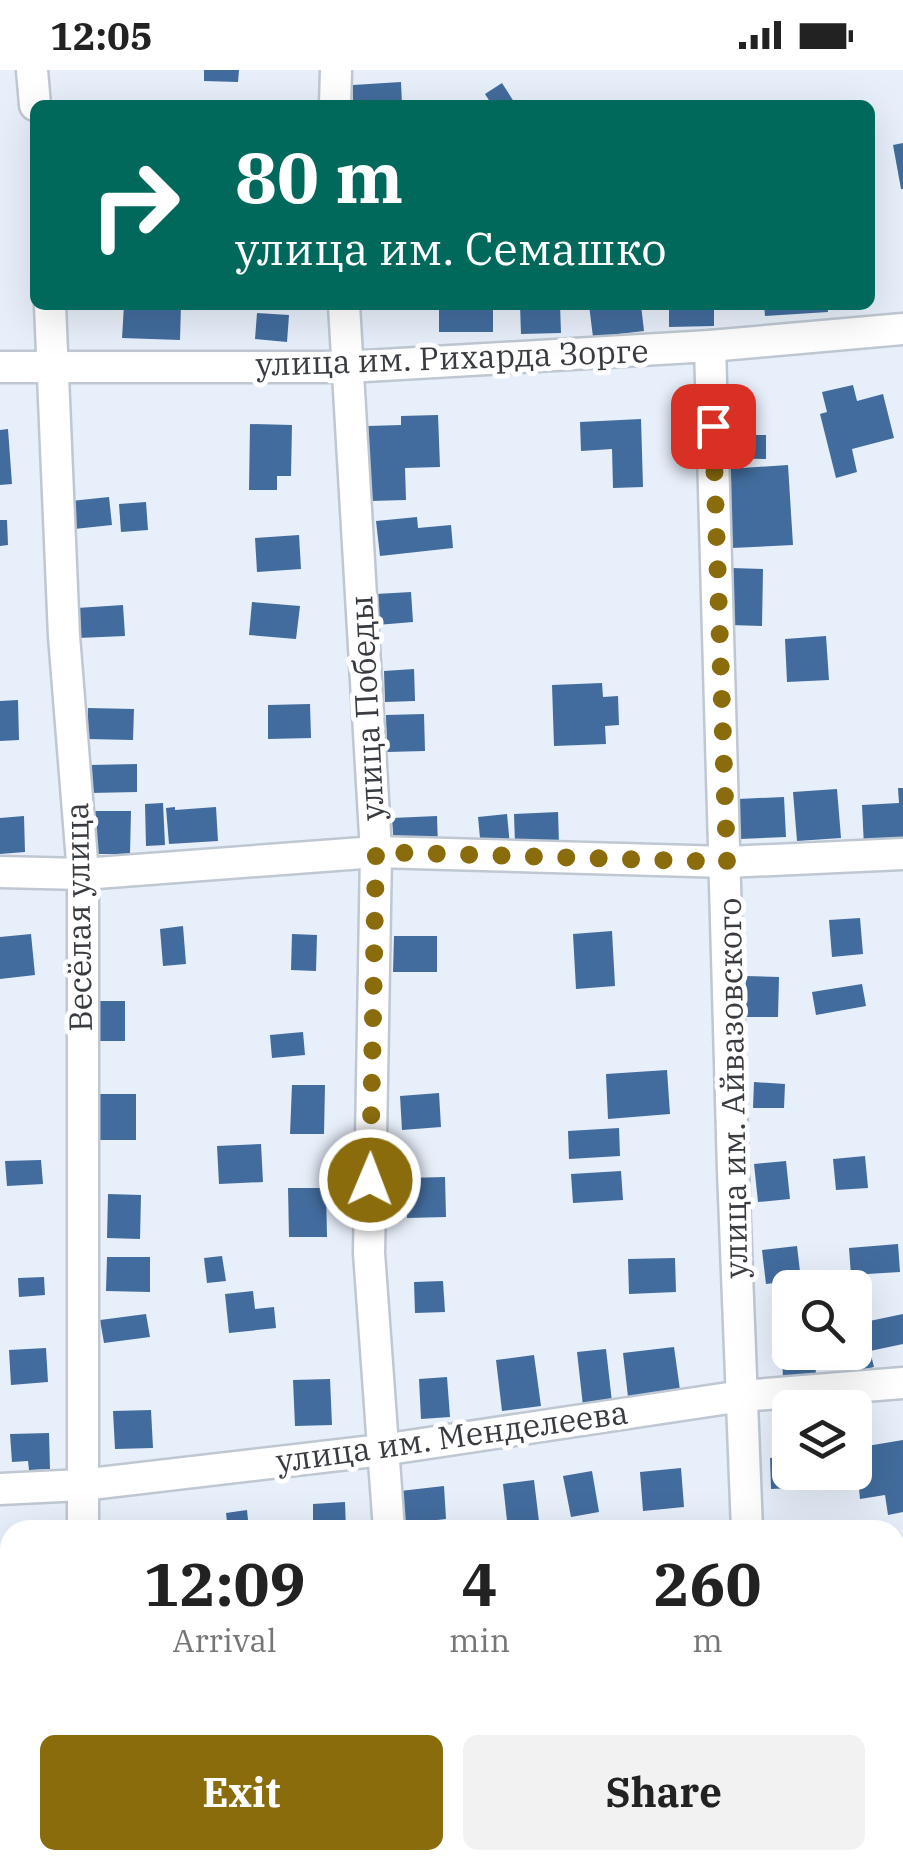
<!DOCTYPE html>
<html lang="en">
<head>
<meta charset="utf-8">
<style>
	:root { --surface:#fff; --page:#f2f2f2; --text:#222; --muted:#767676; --accent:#8a6c0d }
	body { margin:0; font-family:"IBM Plex Serif",serif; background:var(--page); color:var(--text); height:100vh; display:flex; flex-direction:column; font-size:38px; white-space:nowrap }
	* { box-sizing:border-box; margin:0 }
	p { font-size:32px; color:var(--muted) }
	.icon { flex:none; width:55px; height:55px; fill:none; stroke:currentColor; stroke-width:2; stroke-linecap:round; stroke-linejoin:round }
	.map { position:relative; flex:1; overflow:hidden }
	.side { position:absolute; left:0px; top:1450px; width:905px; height:350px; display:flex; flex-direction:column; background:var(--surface); border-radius:30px 30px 0 0; box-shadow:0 10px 40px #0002 }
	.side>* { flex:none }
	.banner { position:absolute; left:30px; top:30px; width:845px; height:210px; border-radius:15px; box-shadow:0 10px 40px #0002; background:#00695c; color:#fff; overflow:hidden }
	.tools { position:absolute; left:772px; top:1200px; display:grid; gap:20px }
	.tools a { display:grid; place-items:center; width:100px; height:100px; border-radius:15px; background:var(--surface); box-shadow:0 10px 40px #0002; font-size:50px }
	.pin { position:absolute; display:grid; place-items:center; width:85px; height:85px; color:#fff; margin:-42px; border-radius:20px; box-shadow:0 5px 15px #0006 }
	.me { position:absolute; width:110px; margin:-55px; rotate:1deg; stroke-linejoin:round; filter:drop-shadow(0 0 8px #0008) }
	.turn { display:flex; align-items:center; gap:35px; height:210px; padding:0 40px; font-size:45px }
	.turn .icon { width:130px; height:130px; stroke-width:2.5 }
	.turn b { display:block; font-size:70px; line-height:85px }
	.eta { display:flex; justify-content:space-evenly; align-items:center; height:170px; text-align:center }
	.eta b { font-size:60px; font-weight:800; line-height:70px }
	.primary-button { display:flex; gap:20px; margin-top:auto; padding:20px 40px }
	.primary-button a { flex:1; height:115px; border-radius:15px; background:var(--accent); color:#fff; font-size:40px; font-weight:800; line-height:115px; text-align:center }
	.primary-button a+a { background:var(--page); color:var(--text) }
	.status { display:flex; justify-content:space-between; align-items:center; height:70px; padding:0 50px; background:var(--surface); direction:ltr }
	.status svg { height:28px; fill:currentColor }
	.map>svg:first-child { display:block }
	.building { fill:#426c9d }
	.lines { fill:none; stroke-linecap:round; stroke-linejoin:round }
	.minor-casing { stroke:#bfc8d2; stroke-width:35 }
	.minor { stroke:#fff; stroke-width:30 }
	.route { stroke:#8a6c0d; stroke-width:18; stroke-dasharray:0 32.4 }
	.labels { text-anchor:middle; stroke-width:10; stroke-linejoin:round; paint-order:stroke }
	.street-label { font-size:32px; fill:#383b40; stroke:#fff }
</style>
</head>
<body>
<div class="status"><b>12:05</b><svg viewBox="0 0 49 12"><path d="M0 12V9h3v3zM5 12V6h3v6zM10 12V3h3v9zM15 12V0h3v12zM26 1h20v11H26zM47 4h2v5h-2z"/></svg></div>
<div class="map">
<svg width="903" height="1800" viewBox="0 0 903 1800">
	<rect width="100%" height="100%" fill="#e7effa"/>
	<!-- building -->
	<g class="building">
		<path d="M204,0H239L238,12L204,11Z"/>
		<path d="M401,12L402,35H353V15Z"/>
		<path d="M502,13L516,35H492L485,24Z"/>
		<path d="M903,73V119H901L893,75Z"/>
		<path d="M124,235H181L180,270L122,268Z"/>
		<rect x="439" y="235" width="54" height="27"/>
		<path d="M520,235H560L561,263L521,264Z"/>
		<path d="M589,235H641L644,261L593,267Z"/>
		<path d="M669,235H714V256L669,257Z"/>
		<path d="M764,235H827L828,242L765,246Z"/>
		<path d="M257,243L289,245L287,272L255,269Z"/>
		<path d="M853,315L857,331L883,324L894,368L852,379L857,402L836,408L820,344L827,342L822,322Z"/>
		<path d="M438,345L440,397L405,398L406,430L370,431L368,356L401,355V346Z"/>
		<path d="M719,346L756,347V365H766V389L718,388Z"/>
		<path d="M641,349L643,417L613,418L612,379L581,381L580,352Z"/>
		<path d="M250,354L292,355L291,406H277V420H249Z"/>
		<path d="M8,359L12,414L0,415V360Z"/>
		<path d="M788,395L793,475L732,478L727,399Z"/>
		<path d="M109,427L112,455L74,459L71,431Z"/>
		<path d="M146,432L148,460L121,462L119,434Z"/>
		<path d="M417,447L418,458L451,455L453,478L380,486L376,451Z"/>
		<path d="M0,450H7L8,475L0,476Z"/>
		<path d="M299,465L301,499L257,502L255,468Z"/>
		<path d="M732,498L763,499L762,556L730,555Z"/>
		<path d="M411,522L413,552L377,555L376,524Z"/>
		<path d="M252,532L300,536L296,569L249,565Z"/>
		<path d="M123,535L125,566L78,568L77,538Z"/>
		<path d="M826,566L829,610L787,612L785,569Z"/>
		<path d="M414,599L415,631L385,632L384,601Z"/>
		<path d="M602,613L603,627L618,626L619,655L605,656L606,674L554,676L552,615Z"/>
		<path d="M18,630L19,670L0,671V631Z"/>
		<path d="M310,634L311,668L268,669V635Z"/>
		<path d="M88,638L134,639L133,670L87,669Z"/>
		<path d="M424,644L425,681L387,682L386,645Z"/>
		<path d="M137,694V722L90,723V695Z"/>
		<path d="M898,718H903V775L864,777L862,735L899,733Z"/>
		<path d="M837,719L841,768L797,771L793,722Z"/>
		<path d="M784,727L786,767L740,769L738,729Z"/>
		<path d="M163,733L165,775L146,776L145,734Z"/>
		<path d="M175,737V740L216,737L218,771L169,774L166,738Z"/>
		<path d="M93,741H131L130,784H93Z"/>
		<path d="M558,742L559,773L515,774L514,744Z"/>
		<path d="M507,744L510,776L481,779L478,747Z"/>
		<path d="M24,746L25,782L0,784V748Z"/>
		<path d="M437,746L438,776L394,778L392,748Z"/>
		<path d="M860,848L863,884L832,887L829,850Z"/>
		<path d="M183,856L186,894L163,896L160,859Z"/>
		<path d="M612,861L615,916L576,919L573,864Z"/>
		<path d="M31,864L35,905L0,909V867Z"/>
		<path d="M292,864L317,865L316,901L291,900Z"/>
		<path d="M394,866H437V902H393Z"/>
		<path d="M746,906L779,907L778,947H745Z"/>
		<path d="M862,914L866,936L816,945L812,922Z"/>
		<path d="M94,931H125V971H95Z"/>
		<path d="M303,962L305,985L272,988L270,965Z"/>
		<path d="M667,1000L670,1044L608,1049L606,1004Z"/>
		<path d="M754,1012L785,1014L784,1038H753Z"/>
		<path d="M292,1015H325L324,1064H290Z"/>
		<path d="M439,1023L441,1057L402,1060L400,1026Z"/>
		<rect x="99" y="1024" width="37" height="46"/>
		<path d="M619,1058L620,1086L569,1089L568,1061Z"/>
		<path d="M261,1074L263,1112L219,1114L217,1076Z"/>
		<path d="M865,1086L868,1118L836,1120L833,1089Z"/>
		<path d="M41,1090L43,1114L7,1116L5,1091Z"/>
		<path d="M786,1091L790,1129L758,1132L754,1094Z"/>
		<path d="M621,1101L623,1130L573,1133L571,1104Z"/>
		<path d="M445,1107L446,1147L407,1148L406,1108Z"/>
		<path d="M288,1118H326L327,1167H289Z"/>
		<path d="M108,1124L141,1125L140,1169L107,1168Z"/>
		<path d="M898,1174L900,1202L851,1205L849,1178Z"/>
		<path d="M797,1176L801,1210L766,1214L762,1180Z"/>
		<path d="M222,1186L226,1211L207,1213L204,1188Z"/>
		<path d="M107,1187H150V1222L106,1221Z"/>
		<path d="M675,1188L676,1222L629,1224L628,1189Z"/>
		<path d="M44,1207L45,1225L19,1227L18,1208Z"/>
		<path d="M443,1211L445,1242L415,1243L414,1212Z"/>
		<path d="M253,1221L255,1239L274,1237L276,1258L229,1263L225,1224Z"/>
		<path d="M146,1244L150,1267L104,1273L100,1250Z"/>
		<path d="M903,1244V1274L870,1281L874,1297L855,1301L851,1282H855V1254Z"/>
		<path d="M790,1262V1282H815L816,1307L783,1308L782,1287H777L776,1263Z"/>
		<path d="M674,1277L680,1320L628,1327L623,1283Z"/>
		<path d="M46,1278L48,1312L11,1315L9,1280Z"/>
		<path d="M606,1279L612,1332L583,1336L577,1282Z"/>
		<path d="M534,1285L541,1336L502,1341L496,1290Z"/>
		<path d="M447,1307L450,1347L421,1349L419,1309Z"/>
		<path d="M330,1309L332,1355L295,1356L293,1310Z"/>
		<path d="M151,1340L153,1378L115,1379L113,1341Z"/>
		<path d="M49,1363L50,1399L29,1400L28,1391L12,1392L10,1364Z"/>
		<path d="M903,1370V1442L888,1445L885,1425L860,1429L855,1378Z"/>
		<path d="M790,1386V1402H811L812,1417L771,1419L770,1388Z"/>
		<path d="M681,1398L684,1437L643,1441L640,1402Z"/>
		<path d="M592,1401L599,1442L571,1447L563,1406Z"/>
		<path d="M534,1410L540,1460H508L503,1414Z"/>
		<path d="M444,1416L446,1449L437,1450L438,1460H404L400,1421Z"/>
		<path d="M345,1432L346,1460H313V1434Z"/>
		<path d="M247,1440L249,1460H228L226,1443Z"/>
		<path d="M0,1504H6L9,1544H0Z"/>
		<path d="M903,1589V1620L895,1621V1590Z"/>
		<path d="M32,1790H71L72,1800H33Z"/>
		<rect x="319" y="1790" width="31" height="6"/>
		<path d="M478,1790H530L531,1800H479Z"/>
		<path d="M669,1790H700L701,1800H670Z"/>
	</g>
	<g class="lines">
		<!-- minor casing -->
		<g class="minor-casing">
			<g id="minor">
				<path d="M32,0L35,35"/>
				<path d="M335,35L336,0"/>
				<path d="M50,235L64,566L83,804V1460"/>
				<path d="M344,235L376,782L369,1183L389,1460"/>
				<path d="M710,276L733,1101L747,1460"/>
				<path d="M0,297H348L710,276L903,259"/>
				<path d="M0,802L83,804L376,782L727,792L903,784"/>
				<path d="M0,1419L82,1415L382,1380L742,1326L903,1313"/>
				<path d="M98,1790V1800"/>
				<path d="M418,1790L419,1800"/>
				<path d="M761,1790V1800"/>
			</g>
		</g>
		<!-- minor -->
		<use href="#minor" class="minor"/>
	</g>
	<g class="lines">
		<!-- route -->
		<path class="route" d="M370,1110L376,782L727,792L713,356"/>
	</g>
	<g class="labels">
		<!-- street labels -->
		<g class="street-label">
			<text transform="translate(452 288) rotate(-2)" y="11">улица им. Рихарда Зорге</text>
			<text transform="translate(367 638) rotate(-93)" y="11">улица Победы</text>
			<text transform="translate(79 847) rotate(-91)" y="11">Весёлая улица</text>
			<text transform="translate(733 1018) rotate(-91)" y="11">улица им. Айвазовского</text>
			<text transform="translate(452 1367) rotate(-8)" y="11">улица им. Менделеева</text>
		</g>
	</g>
</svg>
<div class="tools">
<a><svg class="icon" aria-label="search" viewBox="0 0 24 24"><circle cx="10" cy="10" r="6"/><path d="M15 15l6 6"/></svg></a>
<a><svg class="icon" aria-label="layers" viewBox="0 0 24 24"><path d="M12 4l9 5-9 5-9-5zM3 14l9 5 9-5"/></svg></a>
</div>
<div class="pin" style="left:713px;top:356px;background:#d93025"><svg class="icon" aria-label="arrive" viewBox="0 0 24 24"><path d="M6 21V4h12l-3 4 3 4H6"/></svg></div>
<svg class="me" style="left:370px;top:1110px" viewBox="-20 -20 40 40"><circle r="17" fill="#8a6c0d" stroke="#fff" stroke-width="3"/><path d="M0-11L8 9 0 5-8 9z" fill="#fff"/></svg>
<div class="banner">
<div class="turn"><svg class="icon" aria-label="right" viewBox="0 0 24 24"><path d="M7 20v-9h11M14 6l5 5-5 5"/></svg><div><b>80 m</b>улица им. Семашко</div></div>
</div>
<section class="side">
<div class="eta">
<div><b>12:09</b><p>Arrival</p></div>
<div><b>4</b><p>min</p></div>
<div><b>260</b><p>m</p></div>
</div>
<div class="primary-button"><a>Exit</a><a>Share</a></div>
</section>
</div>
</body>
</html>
